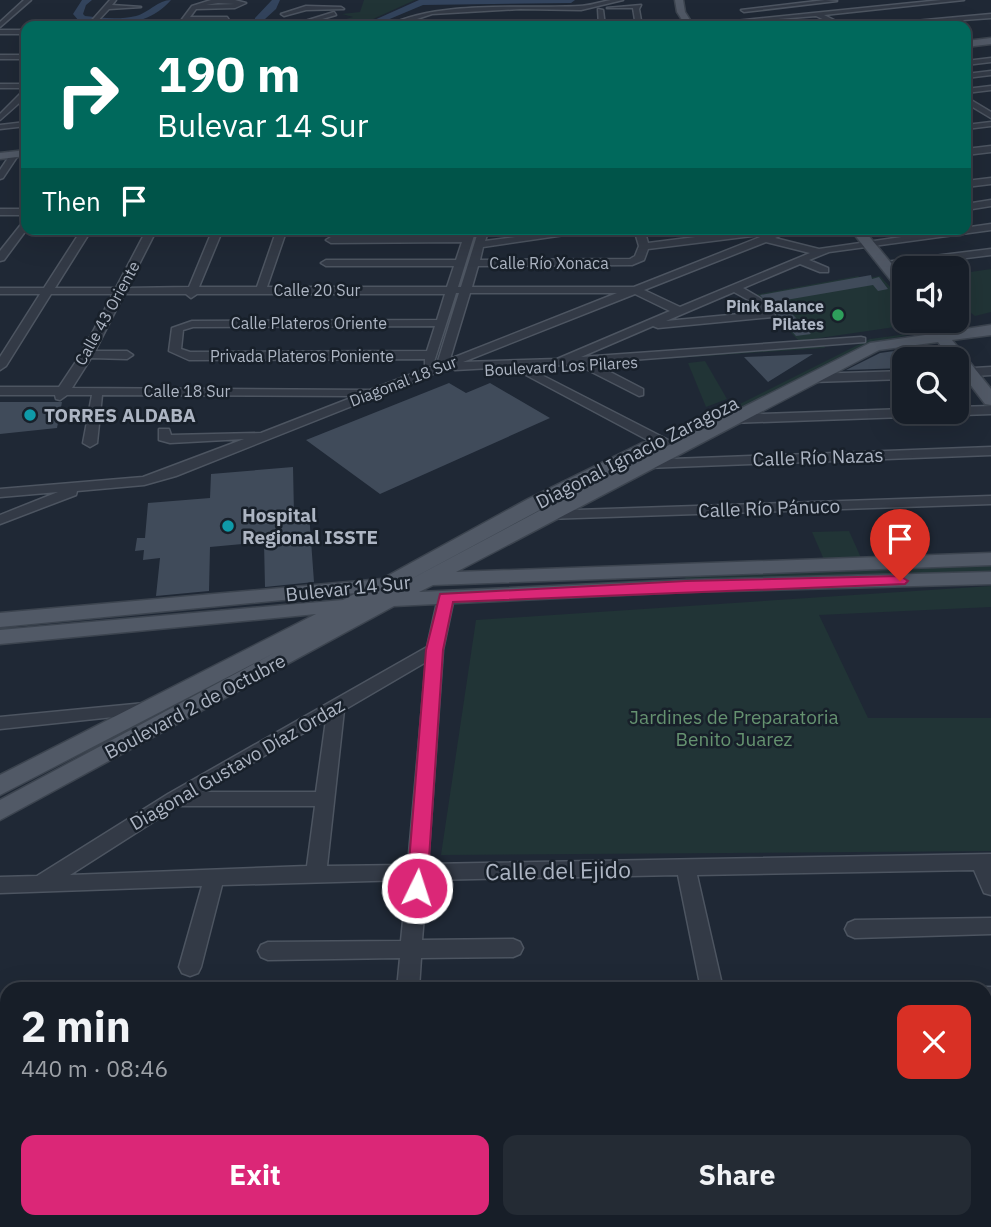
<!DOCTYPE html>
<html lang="en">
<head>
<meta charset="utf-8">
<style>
	:root { --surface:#171e28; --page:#242b34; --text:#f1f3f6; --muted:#9ea2a8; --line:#363c45; --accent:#db2777 }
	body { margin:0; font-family:"IBM Plex Sans",sans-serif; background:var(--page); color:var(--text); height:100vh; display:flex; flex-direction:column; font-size:26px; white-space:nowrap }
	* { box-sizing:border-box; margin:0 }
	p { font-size:23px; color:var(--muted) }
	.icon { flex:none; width:38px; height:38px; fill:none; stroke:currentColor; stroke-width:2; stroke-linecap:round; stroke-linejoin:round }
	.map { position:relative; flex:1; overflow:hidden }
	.sheet { position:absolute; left:0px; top:982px; width:992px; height:247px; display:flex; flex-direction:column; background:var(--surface); border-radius:21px 21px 0 0; box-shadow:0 7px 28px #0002,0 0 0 2px var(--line) }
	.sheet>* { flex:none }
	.top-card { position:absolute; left:21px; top:21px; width:950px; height:214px; border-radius:14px; box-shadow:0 7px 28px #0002,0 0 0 2px var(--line); background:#00695c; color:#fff; overflow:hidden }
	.buttons { position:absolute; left:892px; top:256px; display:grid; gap:14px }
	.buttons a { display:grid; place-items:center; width:77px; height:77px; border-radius:14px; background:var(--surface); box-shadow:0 7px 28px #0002,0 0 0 2px var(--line); font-size:35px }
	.pin { position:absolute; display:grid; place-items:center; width:60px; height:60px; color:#fff; margin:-72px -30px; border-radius:50% 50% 50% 0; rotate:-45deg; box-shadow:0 0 7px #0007 }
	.pin .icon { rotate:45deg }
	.me { position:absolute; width:77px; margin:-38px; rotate:4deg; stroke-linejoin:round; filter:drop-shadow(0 0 5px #0008) }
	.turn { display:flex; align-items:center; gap:24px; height:147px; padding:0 21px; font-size:32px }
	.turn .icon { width:91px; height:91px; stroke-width:2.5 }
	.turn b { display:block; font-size:49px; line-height:60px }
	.then { display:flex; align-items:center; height:66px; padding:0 21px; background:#0003; gap:14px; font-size:26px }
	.round { display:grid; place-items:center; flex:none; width:74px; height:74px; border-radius:14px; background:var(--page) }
	.overview { display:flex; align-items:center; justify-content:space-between; height:119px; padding:0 21px }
	h1 { font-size:42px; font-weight:700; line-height:52px }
	.button { display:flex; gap:14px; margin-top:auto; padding:14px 21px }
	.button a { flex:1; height:80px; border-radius:14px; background:var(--accent); color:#fff; font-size:28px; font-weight:700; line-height:80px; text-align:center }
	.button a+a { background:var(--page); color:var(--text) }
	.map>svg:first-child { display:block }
	.green { fill:#213436 }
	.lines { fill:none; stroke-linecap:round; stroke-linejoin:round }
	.river { fill:#33445d; fill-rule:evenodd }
	.building { fill:#404b5a }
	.minor-casing { stroke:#4d5561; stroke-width:3 }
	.major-casing { stroke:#3c444f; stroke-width:3 }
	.minor { fill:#333a46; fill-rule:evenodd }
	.major { fill:#515966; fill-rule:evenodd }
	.route { fill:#db2777; stroke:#8e194d; stroke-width:2 }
	.leisure-dot { fill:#2e9e5b; stroke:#18202a; stroke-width:2.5 }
	.culture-dot { fill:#0f9aa8; stroke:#18202a; stroke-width:2.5 }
	.labels { text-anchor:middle; stroke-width:5; stroke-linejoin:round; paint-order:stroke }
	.far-street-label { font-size:16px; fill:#adb5c3; stroke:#18202a }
	.far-poi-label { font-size:16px; font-weight:bold; fill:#adb5c3; stroke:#18202a; text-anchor:end }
	.poi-label { font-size:19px; font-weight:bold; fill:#adb5c3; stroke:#18202a; text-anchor:start }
	.street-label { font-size:19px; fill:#adb5c3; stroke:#18202a }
	.park-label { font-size:19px; fill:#659270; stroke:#18202a }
	.near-street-label { font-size:23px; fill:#adb5c3; stroke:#18202a }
</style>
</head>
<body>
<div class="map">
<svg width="991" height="1227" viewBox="0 0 991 1227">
	<rect width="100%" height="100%" fill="#1f2835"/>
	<!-- green -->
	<g class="green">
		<path d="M364,0H415L362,24L325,25L353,17L342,14L360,12Z"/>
		<path d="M991,269V312L975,316L957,302V274Z"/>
		<path d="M858,276L862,279L880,276L905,303V320L895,327L799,341L754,295Z"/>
		<path d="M922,332L875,342L675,446L666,441L870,339Z"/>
		<path d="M824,344L825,348L557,366L555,361Z"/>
		<path d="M705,361L727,399L706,407L688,363Z"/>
		<path d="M849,531L862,560L825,562L812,532Z"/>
		<path d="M991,564V571L687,585L684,572Z"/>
		<path d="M991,586V607L819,615L868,718H991V851L441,855L476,620Z"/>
	</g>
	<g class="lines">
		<!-- river -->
		<g class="river">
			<path d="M82,0H92L86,5L83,14L85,16C101,18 120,20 136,16C150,12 158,0 171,0C148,27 111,27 79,21L73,14Z"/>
			<path d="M272,0H280L276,9L265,19L264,26H254L255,18Z"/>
			<path d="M419,0H575L571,3L423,5L373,26H361Z"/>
		</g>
	</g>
	<!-- building -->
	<g class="building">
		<path d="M871,275L872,279L879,277L888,289L878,291L873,285L780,301L811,334L796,336L760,295Z"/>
		<path d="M923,347L934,359H905V368L846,370L880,353Z"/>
		<path d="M813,354L768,382L744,357L792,355Z"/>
		<path d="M449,383L466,393L490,383L550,418L380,494L306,440Z"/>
		<path d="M0,402H62L57,428L0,434Z"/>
		<path d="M293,467L294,514L309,513L314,582L265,587L264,542L210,547L209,591L156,596L160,558L143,560L144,550L135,551L137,538H145L148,503L210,498L211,474Z"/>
	</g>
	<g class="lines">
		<!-- minor casing -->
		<g class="minor-casing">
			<g id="minor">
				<path d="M24,0H31L0,27V22Z"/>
				<path d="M110,0H116L112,5L141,7L109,9L93,26H87Z"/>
				<path d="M211,0H235L246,3L235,8L196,9L190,17H227L229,20L187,21L183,26H177L192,6ZM218,3L235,4L206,5Z"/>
				<path d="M611,0H623L581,10L520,9L432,14L396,26H387C440,0 520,9 579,6C589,6 600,2 611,0Z"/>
				<path d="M825,0L837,1L744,12L741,10Z"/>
				<path d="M941,0H964L824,15L846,26H838L816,16L687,26Z"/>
				<path d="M641,5L639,9L642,26H636L633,8H607Z"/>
				<path d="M306,6L341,7L344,9L306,10L284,16L281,14Z"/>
				<path d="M598,9L603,10L605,26H599Z"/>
				<path d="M334,12L336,15L298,26H289Z"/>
				<path d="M991,14V18L879,26L882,24Z"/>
				<rect x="0" y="30" width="26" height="4"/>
				<rect x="0" y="55" width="26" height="4"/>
				<path d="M991,58V62L966,65V61Z"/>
				<path d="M991,71V75L966,78V74Z"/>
				<rect x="0" y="84" width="26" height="4"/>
				<path d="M991,86V90L966,93V89Z"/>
				<path d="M23,91H26V97L0,120V114Z"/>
				<path d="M966,97L991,112V118L966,103Z"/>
				<path d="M26,122V126L0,129V125Z"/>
				<path d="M991,122V126L966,129V125Z"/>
				<path d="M991,146V152L966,155V149Z"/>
				<path d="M10,155L17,157L3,178L0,179V170Z"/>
				<path d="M991,178V184L966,187V181Z"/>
				<path d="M991,200V206L966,210V204Z"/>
				<rect x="0" y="209" width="26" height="6"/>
				<path d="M26,221L27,229L4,260L0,261V251L23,222Z"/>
				<path d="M991,224V230L829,252L809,260L828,268V272H820L800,264L743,288L760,298L775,315L773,317L658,328L653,326L581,357L861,337L865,338V342L593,363L643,389V395L639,396L584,368L583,364L526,367L680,446V452H670L511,367L455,370L450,367L176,476L144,485L77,491L76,495L0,524V515L58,492L0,497V489L143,477L244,439L170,443L159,440V429H169L171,435L261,433L356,396L102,395L97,443L90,447L83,443L92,395H67L60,400L56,399L55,395H0V387H59L81,354L113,294H51L6,366L0,370V357L40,294H0V288H44L82,229H92L55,288H116L147,229H157L127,288L189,287L213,229H223L199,287H257L277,229H287L267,287H447L454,266H326L321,263L326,260H456L462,242L331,243L326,240L331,237L464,236L466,229H476L458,287H461L479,229H489L485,241L577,229H606L483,247L480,260L630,259L635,256L639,246L634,229H644L648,243L759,229H773V232L795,229L775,238L819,249ZM768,234L634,287H472L478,266L632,265L644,260L648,249ZM766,242L810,253L680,307L644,290ZM734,292L752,302L761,312L666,321ZM456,293H459L437,364L433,365ZM470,293H617L450,359ZM124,294H186L191,298L197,294H445L437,320L192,321L172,328L169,351L189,360L425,359V366H433L370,390L72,388L91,358L127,359L133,355L127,351H95ZM635,294L670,311L557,359L463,362ZM435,326L427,351L190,352L181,349L183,330L193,327Z"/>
				<path d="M991,249V255L885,268L880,265L885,262Z"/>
				<path d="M991,367V375L957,377V369Z"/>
				<path d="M905,371V379L812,382L806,378L812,374Z"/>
				<path d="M991,406V414L731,423L725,419L731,415L905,409V411H957V407Z"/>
				<path d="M991,447V455L646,468L639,464L646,460Z"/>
				<path d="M991,496V504L546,519L539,515L546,511Z"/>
				<path d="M446,593L454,598L443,650L428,864L991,854V895L984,893L974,870L697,875L723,989H701L678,875L427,880L422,940L513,939L520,942L523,948L520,954L513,957L421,958L419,989H397L400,958L268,960L261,957L258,951L261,945L268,942L401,941L407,880L222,885L201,967L198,973L190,976L182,973L179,967L202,886L0,893V877L37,876L168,794L427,647L438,598ZM426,662L408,865L327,866L344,710ZM326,720L316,792H202ZM178,806H315L307,866L70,875Z"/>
				<path d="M145,703L151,705L154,709L151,713L0,729V717Z"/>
				<path d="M991,918V934L855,938L848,935L845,929L848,923L855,920Z"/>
				<path d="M985,987H991V1005H985V989H979Z"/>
				<rect x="985" y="1070" width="6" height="22"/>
				<rect x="985" y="1159" width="6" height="24"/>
				<path d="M118,1222H144L143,1227H117Z"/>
				<path d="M378,1222H403L404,1227H378Z"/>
				<path d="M745,1222H770L772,1227H746Z"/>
			</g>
		</g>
		<!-- major casing -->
		<g class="major-casing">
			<g id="major">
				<path d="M675,0H683L685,12L694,26H686L677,12Z"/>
				<path d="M991,38V44L966,47V41Z"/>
				<path d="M26,150V156L0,159V153Z"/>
				<path d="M850,229H863L905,280V293L900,292Z"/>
				<path d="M922,320H937L946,332L991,325V335L952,340L991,389V405L985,404L957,367V359H951L938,342L879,350L456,572L991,553V565L433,585L419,592L686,580L991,572V584L686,592L394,606L0,820V800L276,652L0,795V775L316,614L0,644V630L343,600L356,593L0,627V613L382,579L528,499L642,443L648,442L657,447L398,586L539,511L870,343L932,334Z"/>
			</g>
		</g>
		<!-- minor -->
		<use href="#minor" class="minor"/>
		<!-- major -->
		<use href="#major" class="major"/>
	</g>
	<!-- route -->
	<path class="route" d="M900,576L908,581L905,584L453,602L443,650L427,888L425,894L417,896L410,894L407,888L426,650L440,594L686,581Z"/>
	<!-- markers -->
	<circle class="leisure-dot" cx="838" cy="315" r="7"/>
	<g class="culture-dot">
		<circle cx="30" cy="415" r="7"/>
		<circle cx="228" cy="526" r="7"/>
	</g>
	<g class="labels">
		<!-- far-street labels -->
		<g class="far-street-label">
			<text x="549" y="269">Calle Río Xonaca</text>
			<text x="317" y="296">Calle 20 Sur</text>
			<text transform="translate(107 313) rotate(-61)" y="6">Calle 43 Oriente</text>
			<text x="309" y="329">Calle Plateros Oriente</text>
			<text x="302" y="362">Privada Plateros Poniente</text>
			<text transform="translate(561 366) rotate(-3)" y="6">Boulevard Los Pilares</text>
			<text transform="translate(403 381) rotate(-21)" y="6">Diagonal 18 Sur</text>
			<text x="187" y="397">Calle 18 Sur</text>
		</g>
		<!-- far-poi labels -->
		<g class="far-poi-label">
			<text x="824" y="312">Pink Balance<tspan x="824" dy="18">Pilates</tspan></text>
		</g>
		<!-- poi labels -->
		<g class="poi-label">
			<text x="44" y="422">TORRES ALDABA</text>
			<text x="242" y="522">Hospital<tspan x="242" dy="22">Regional ISSTE</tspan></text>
		</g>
		<!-- street labels -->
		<g class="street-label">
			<text transform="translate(637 452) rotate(-27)" y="7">Diagonal Ignacio Zaragoza</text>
			<text transform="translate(818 457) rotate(-2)" y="7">Calle Río Nazas</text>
			<text transform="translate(769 508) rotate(-2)" y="7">Calle Río Pánuco</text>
			<text transform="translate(348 588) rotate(-6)" y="7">Bulevar 14 Sur</text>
			<text transform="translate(195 706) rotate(-28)" y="7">Boulevard 2 de Octubre</text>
			<text transform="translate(237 764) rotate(-30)" y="7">Diagonal Gustavo Díaz Ordaz</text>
		</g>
		<!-- park labels -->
		<g class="park-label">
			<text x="734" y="724">Jardines de Preparatoria<tspan x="734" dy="22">Benito Juarez</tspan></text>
		</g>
		<!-- near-street labels -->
		<g class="near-street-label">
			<text transform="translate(558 871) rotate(-1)" y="8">Calle del Ejido</text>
		</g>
	</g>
</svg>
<div class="buttons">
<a><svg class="icon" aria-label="sound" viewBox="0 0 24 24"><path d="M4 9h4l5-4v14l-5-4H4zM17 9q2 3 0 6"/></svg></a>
<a><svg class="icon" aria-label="search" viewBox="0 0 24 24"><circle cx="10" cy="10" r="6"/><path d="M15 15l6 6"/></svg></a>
</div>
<div class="pin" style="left:900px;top:581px;background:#d93025"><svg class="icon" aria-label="arrive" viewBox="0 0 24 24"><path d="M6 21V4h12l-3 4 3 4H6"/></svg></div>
<svg class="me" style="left:417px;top:888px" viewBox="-20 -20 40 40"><circle r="17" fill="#db2777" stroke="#fff" stroke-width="3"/><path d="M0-11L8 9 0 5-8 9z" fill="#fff"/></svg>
<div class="top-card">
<div class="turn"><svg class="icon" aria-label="right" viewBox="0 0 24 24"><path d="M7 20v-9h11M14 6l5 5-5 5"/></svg><div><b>190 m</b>Bulevar 14 Sur</div></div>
<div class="then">Then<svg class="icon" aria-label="arrive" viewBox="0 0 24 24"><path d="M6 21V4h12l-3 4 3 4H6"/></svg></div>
</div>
<section class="sheet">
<div class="overview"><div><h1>2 min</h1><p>440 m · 08:46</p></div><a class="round" style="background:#d93025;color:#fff"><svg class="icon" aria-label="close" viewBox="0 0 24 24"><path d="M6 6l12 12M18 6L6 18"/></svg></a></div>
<div class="button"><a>Exit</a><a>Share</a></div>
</section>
</div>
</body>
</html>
